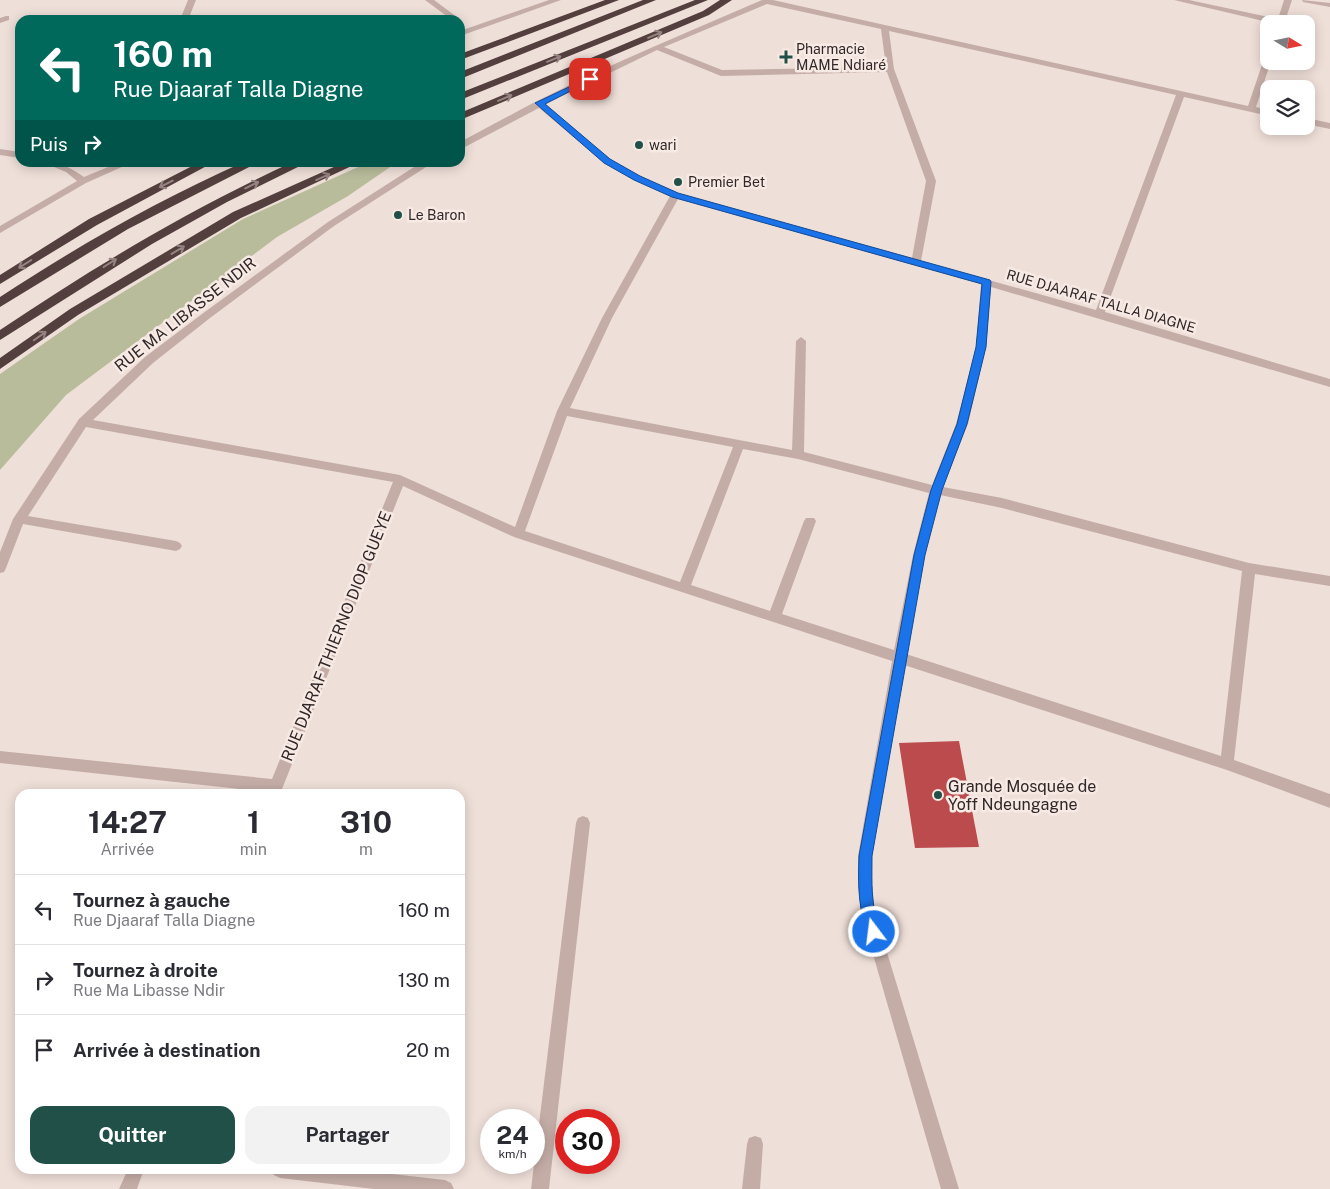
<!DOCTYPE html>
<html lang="fr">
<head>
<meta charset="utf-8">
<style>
	:root { --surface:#fff; --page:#f2f2f3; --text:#2b2b33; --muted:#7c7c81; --line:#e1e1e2; --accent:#205047 }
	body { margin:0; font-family:"Public Sans",sans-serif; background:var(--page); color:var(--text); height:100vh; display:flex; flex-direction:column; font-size:19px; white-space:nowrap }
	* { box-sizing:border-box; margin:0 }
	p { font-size:16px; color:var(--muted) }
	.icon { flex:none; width:28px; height:28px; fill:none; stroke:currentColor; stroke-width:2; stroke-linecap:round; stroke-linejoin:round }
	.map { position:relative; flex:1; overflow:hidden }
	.drawer { position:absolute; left:15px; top:789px; width:450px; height:385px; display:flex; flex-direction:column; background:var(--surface); border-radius:15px; box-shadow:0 2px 12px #0003 }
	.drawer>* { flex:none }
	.hud { position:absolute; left:15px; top:15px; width:450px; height:152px; border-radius:15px; box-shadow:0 2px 12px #0003; background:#00695c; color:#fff; overflow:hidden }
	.needle { width:32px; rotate:100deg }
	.buttons { position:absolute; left:1260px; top:15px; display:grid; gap:10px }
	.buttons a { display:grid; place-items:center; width:55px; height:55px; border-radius:10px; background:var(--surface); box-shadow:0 2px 12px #0003; font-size:25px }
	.speed { position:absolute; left:480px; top:1109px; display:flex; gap:10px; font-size:25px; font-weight:700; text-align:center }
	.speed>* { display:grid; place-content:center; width:65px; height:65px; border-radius:50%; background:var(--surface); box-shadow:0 2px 12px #0003; line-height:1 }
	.speed small { font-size:12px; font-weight:400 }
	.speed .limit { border:8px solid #d22; background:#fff; color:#111 }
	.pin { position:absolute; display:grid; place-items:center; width:42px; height:42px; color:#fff; margin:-21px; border-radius:10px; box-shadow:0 2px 8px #0006 }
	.me { position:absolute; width:55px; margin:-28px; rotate:345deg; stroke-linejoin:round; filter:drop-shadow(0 0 4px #0008) }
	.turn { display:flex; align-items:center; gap:18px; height:105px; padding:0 15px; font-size:22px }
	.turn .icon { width:65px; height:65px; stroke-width:2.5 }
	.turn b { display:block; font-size:35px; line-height:42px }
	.then { display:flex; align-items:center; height:48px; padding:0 15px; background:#0003; gap:10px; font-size:19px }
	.eta { display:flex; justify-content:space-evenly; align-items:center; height:85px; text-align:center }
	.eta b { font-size:30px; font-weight:700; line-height:35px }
	.action { display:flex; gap:10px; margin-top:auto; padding:10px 15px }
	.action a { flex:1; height:58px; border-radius:15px; background:var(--accent); color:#fff; font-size:20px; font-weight:700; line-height:58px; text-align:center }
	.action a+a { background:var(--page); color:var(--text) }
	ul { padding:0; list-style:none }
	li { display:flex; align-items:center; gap:15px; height:70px; padding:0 15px; border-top:1px solid var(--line) }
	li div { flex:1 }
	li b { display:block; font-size:19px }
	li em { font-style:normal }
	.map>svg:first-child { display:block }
	.green { fill:#b9bc9b }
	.building { fill:#bb4b4c }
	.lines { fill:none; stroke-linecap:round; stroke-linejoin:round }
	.minor { fill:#c5ada7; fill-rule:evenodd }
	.highway { fill:#53403e; fill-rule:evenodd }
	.oneway { stroke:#958481 }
	.route { fill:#1a73e8; stroke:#114b97 }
	.poi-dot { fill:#205047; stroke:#f7eae5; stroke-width:2 }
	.labels { text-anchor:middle; stroke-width:5; stroke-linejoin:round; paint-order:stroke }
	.far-poi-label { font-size:14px; fill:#322727; stroke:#f7eae5; text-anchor:start }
	.far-street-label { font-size:14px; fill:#322727; stroke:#f7eae5 }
	.street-label { font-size:16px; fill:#322727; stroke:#f7eae5 }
	.poi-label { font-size:16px; fill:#322727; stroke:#f7eae5; text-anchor:start }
</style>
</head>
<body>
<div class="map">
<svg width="1330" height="1189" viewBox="0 0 1330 1189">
	<rect width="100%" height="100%" fill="#efdfd9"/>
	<!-- green -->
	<path class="green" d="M367,163H396L348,196L277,237L66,395L0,470V374L79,319L243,219Z"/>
	<!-- building -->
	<path class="building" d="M959,741L979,847L915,848L899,743Z"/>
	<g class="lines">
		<!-- minor -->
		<g class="minor">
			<path d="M188,0H196L188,20H180Z"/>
			<path d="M425,0H434L461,20H452Z"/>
			<path d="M549,0H561L460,36V31Z"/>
			<path d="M762,0H773L1248,106L1265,56L1269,54V61H1271L1256,107L1269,110V116L1184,97L1105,312L1330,379V387L991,287L986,347L968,424L943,487L1002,498L1249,563L1330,576V586L1255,574L1234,760L1330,794V808L1227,770L904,665L872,856V885L875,913L959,1189H941L861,913L858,885V856L892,661L514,537L403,486L280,794H266L267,792L0,763V751L272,779L393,482L86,427L28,516L176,541L180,543L182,546L180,549L176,551L23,524L6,568L4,572L0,573V552L13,519L79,419L145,357L202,314L328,222L422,162H434L334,226L210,318L153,363L93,420L400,475L515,527L557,411L602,318L670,196L634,180L604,163L539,108L463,148L460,149V142C485,129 512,114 537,101C610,64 686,33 762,0ZM767,4L881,29L886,67L722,70L664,47ZM889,31L1176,95L1096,310L921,261L936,181L894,69ZM657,50L721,76L887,72L926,181L912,258L678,193L640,176L610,159L546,104ZM678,199L981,284L976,347L956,424L932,485L804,452L806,341L801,337L796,341L792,450L570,408L612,318ZM567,416L733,447L680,582L525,531ZM743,449L798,459L929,493L913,555L894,650L782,614L816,521L814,518H806L804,521L770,611L691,585ZM940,495L1002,508L1242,571L1221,756L906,654L925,555Z"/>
			<path d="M1174,0H1189L1278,19L1284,0H1292L1284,24H1276Z"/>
			<path d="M1302,0L1330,3V7L1303,2Z"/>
			<path d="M6,16H9V20L0,23V18Z"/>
			<path d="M1306,118L1330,123V129L1306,124Z"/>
			<path d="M0,149L20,152V158L0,155Z"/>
			<path d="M42,162C59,162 70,167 84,177L120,162H133L86,183L0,233V226L77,181L66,172Z"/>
			<path d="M583,816L588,818L590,823L549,1189H531L576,823L578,818Z"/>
			<path d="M755,1136L761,1138L763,1144L760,1189H742L747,1144L749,1138Z"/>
			<path d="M128,1169H144L137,1189H119Z"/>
			<path d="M271,1169H348L445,1180L451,1183L454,1189H374L280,1178L274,1175Z"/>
		</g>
		<!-- highway -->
		<g class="highway">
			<path d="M605,0H619L460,60V54Z"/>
			<path d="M643,0H656L460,79V72Z"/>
			<path d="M695,0H708L460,100V93Z"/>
			<path d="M720,0H732L709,15L460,120V113L703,11Z"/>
			<path d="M200,162H214L97,225L0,284V275L89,219Z"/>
			<path d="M244,162H259L128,229L0,307V297C78,246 158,200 244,162Z"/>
			<path d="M293,162H308L227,202L152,244L0,340V330C94,267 190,209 293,162Z"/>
			<path d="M345,162H360L241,218L78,315L0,369V358L70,309L233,212Z"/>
		</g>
	</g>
	<!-- one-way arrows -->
	<defs><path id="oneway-shaft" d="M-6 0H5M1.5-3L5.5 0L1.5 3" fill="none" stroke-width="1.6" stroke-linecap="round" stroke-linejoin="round" transform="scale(1.25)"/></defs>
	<g class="oneway">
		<use href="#oneway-shaft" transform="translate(655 35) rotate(-23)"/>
		<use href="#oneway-shaft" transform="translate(554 59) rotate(-22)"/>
		<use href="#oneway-shaft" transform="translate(505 98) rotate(-23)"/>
		<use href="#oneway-shaft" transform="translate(323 177) rotate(-24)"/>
		<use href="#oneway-shaft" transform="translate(166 184) rotate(153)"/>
		<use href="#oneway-shaft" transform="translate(252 185) rotate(-26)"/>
		<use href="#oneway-shaft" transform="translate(178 250) rotate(-31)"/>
		<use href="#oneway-shaft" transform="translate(110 263) rotate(-32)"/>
		<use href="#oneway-shaft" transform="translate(25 264) rotate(148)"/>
		<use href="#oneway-shaft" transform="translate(40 336) rotate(-35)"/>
	</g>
	<!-- route -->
	<path class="route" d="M588,78L594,79L545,104L610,159L640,176L678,193L990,280L991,282L986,347L967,424L942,490L925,555L872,856C872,875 871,894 875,913C877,921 882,929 879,936L874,939L869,936C858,911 858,884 859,856L914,555L931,490L957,424L976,347L982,284L672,197L634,180L604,163L535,103Z"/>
	<!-- markers -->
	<g class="poi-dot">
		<path d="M783.5 49.5h5v5h5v5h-5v5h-5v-5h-5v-5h5z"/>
		<circle cx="639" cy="145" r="5"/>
		<circle cx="678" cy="182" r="5"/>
		<circle cx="398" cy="215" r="5"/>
		<circle cx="938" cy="795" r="5"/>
	</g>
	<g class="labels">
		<!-- far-poi labels -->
		<g class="far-poi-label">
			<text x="796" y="54">Pharmacie<tspan x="796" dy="16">MAME Ndiaré</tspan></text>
			<text x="649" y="150">wari</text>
			<text x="688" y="187">Premier Bet</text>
			<text x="408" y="220">Le Baron</text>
		</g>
		<!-- far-street labels -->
		<g class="far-street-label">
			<text transform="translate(1101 301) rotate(16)" y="5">RUE DJAARAF TALLA DIAGNE</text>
		</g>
		<!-- street labels -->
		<g class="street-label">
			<text transform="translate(185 314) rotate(-38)" y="6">RUE MA LIBASSE NDIR</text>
			<text transform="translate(336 636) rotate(-68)" y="6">RUE DJARAF THIERNO DIOP GUEYE</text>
		</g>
		<!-- poi labels -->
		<g class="poi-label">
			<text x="948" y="792">Grande Mosquée de<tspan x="948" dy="18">Yoff Ndeungagne</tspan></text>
		</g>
	</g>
</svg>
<div class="buttons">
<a><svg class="needle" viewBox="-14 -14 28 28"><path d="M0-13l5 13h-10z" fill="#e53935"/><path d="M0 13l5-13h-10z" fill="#7c7c81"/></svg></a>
<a><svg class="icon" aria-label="layers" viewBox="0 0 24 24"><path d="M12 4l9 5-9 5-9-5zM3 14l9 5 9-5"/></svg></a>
</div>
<div class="speed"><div>24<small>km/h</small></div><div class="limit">30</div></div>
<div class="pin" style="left:590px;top:79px;background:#d93025"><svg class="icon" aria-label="arrive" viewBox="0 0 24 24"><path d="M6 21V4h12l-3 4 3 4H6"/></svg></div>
<svg class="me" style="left:874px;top:932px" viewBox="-20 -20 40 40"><circle r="17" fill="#1a73e8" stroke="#fff" stroke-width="3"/><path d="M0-11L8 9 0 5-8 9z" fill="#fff"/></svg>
<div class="hud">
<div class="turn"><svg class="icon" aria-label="left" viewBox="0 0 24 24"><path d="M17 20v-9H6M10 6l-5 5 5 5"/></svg><div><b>160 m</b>Rue Djaaraf Talla Diagne</div></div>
<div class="then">Puis<svg class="icon" aria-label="right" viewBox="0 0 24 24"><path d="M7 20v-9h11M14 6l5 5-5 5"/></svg></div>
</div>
<section class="drawer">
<div class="eta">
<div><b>14:27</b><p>Arrivée</p></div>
<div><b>1</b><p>min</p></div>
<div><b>310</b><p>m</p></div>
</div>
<ul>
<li><svg class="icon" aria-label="left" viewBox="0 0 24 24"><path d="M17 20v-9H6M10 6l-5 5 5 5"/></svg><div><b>Tournez à gauche</b><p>Rue Djaaraf Talla Diagne</p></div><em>160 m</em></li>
<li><svg class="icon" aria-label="right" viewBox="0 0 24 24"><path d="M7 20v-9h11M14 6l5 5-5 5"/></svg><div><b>Tournez à droite</b><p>Rue Ma Libasse Ndir</p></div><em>130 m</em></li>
<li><svg class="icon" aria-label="arrive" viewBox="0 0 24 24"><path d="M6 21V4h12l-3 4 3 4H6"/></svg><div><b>Arrivée à destination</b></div><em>20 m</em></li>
</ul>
<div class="action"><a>Quitter</a><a>Partager</a></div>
</section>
</div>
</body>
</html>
